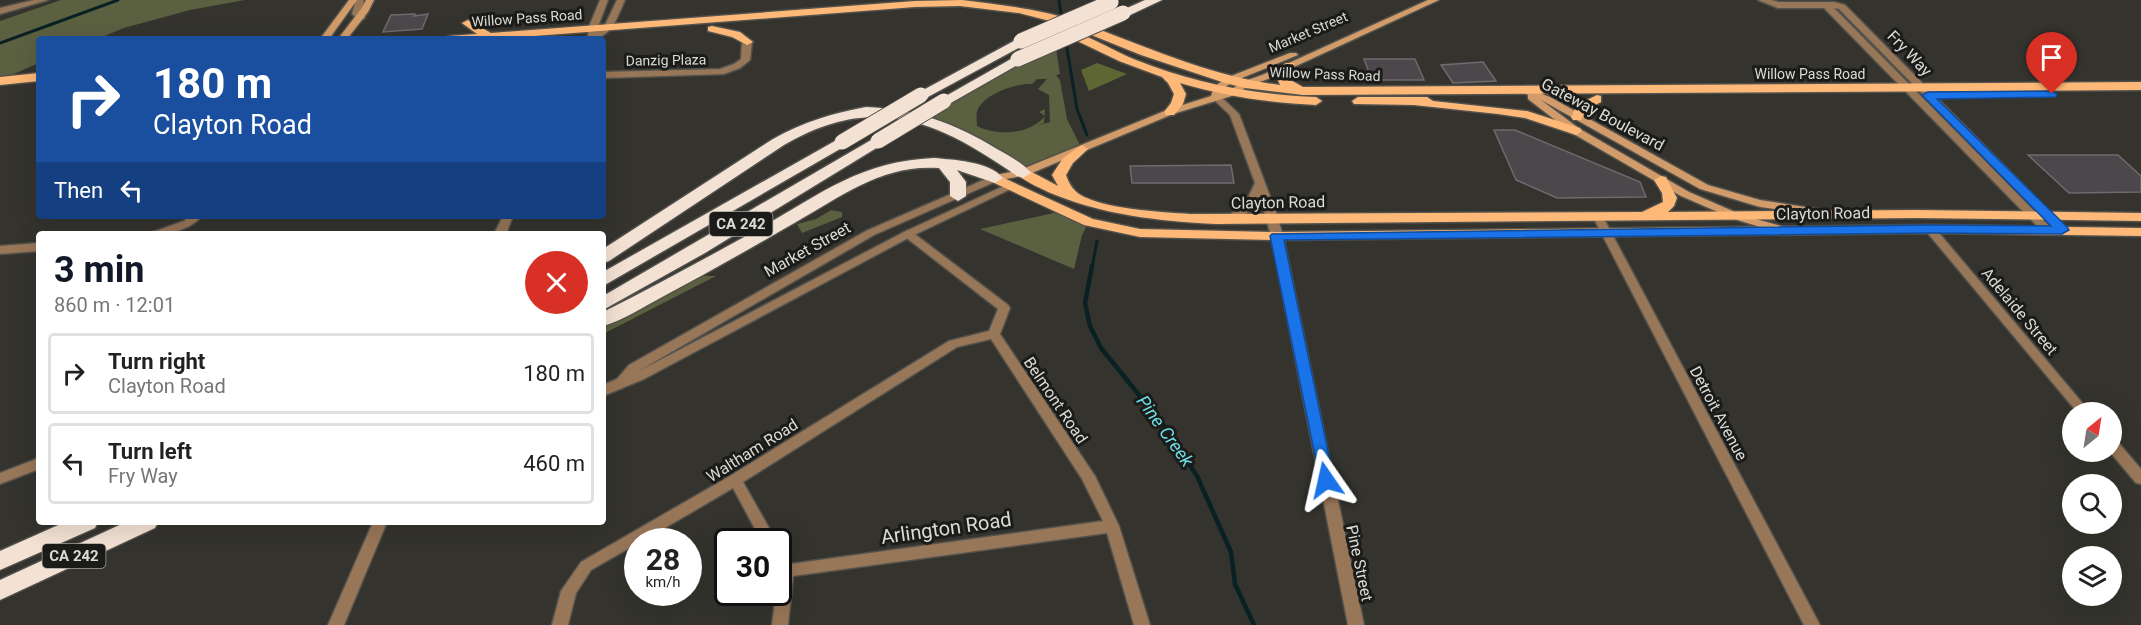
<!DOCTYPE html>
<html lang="en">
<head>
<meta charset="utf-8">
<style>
	:root { --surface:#fff; --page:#f2f2f2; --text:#222; --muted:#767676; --line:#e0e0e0; --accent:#111827 }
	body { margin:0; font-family:Roboto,sans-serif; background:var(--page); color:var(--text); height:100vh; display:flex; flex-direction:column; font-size:22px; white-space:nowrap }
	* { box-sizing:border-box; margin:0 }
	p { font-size:20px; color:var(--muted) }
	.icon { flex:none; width:33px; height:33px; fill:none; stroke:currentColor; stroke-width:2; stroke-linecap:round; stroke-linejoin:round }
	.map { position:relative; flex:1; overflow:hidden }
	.panel { position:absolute; left:36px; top:231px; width:570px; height:294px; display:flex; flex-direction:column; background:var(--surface); border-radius:6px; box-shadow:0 6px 24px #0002 }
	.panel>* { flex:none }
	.hud { position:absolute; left:36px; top:36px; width:570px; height:183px; border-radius:6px; box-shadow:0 6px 24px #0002; background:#1a4fa0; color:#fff; overflow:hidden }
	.needle { width:39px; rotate:30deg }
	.controls { position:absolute; left:2062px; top:402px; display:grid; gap:12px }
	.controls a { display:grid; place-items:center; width:60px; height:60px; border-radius:50%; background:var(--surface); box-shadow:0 6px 24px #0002; font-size:30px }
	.speed { position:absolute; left:624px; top:528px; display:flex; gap:12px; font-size:30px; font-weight:700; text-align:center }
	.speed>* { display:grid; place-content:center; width:78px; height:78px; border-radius:50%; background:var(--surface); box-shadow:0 6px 24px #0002; line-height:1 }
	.speed small { font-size:15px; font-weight:400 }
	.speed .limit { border:3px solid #111; border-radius:9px; background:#fff; color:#111 }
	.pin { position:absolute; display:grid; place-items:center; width:51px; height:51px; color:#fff; margin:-62px -26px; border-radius:50% 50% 50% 0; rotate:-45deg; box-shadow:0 0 6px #0007 }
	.pin .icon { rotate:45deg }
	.me { position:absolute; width:66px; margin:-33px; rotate:349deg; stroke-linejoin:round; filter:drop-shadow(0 0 4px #0008) }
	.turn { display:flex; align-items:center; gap:21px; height:126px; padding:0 18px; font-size:27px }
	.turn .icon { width:78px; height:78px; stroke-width:2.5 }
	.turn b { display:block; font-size:42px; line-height:51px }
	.then { display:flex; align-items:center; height:57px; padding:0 18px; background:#0003; gap:12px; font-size:22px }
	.round { display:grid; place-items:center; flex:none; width:63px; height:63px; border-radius:32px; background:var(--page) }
	.summary { display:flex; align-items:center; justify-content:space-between; height:102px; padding:0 18px }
	h1 { font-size:36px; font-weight:700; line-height:45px; color:var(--accent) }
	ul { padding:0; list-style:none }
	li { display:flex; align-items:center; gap:18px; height:81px; margin:0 12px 9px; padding:0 6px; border:3px solid var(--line); border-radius:6px }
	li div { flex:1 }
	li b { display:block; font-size:22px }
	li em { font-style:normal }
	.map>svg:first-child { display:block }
	.green { fill:#5a6040; fill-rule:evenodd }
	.forest { fill:#5e6733 }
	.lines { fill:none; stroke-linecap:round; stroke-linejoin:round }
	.stream-far1 { stroke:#092123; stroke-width:3 }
	.stream { stroke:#092123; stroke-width:4.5 }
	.building { fill:#4c474b; stroke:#6f6a6e; stroke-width:1.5 }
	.minor-casing { stroke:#52514c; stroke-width:3 }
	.tertiary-casing { stroke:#52514c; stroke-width:3 }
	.secondary-casing { stroke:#52514c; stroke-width:3 }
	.primary-casing { stroke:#52514c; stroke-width:3 }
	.motorway-casing { stroke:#52514c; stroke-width:3 }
	.minor { fill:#987658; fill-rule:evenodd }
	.tertiary { fill:#987658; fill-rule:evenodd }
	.secondary { fill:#d19b6a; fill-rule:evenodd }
	.primary { fill:#feb877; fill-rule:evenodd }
	.motorway { fill:#f3e2d4; fill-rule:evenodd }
	.motorway-bridge-casing { stroke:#52514c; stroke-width:17; stroke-linecap:butt }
	.motorway-bridge { stroke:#f3e2d4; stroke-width:15 }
	.route { fill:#1a73e8; stroke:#114b97; stroke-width:1.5 }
	.labels { text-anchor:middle; stroke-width:6; stroke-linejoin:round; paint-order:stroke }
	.far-street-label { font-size:14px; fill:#dadad6; stroke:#1b1b19 }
	.shield { fill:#1b1b19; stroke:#a1a19d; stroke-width:1.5 }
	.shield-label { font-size:15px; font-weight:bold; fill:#dadad6 }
	.street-label { font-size:16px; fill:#dadad6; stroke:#1b1b19 }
	.water-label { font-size:18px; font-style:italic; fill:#6cdfe7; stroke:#1b1b19 }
	.near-street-label { font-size:20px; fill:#dadad6; stroke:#1b1b19 }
</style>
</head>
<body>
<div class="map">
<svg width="2141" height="625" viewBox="0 0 2141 625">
	<rect width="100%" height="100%" fill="#34332e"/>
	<!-- green -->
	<g class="green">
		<path d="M61,0H245L190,10L124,28L97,39H39V63L0,80V21Z"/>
		<path d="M1055,42L1060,74L1056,75L1060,80L1067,119L1082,149L1023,173L919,117ZM1037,79H1047L1038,89L1049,95L1050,122L1036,126L1044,123L1045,109L1039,112L1045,116C1030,135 997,136 977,126C977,119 975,113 979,107C988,93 1017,83 1032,84Z"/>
		<path d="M831,210L842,212V217L802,233L797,224L816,219Z"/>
		<path d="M1063,211L1089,222L1082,235L1074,269L980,229Z"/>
		<path d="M689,276H716L603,334V323Z"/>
	</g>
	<!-- forest -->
	<path class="forest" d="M1097,63L1127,74L1089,91L1081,70Z"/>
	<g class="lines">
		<!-- stream-far1 -->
		<g class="stream-far1">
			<path d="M1059,0L1062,20"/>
			<path d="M1066,42L1077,109L1087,135"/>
			<path d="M0,43L118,0"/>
			<path d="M1092,268L1097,241"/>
		</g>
		<!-- stream -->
		<path class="stream" d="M1092,266L1085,303L1090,326L1101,348L1165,427L1197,476L1231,552L1235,584L1254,625"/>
	</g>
	<!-- building -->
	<g class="building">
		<path d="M415,14L414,16L428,14L422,29L383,32L391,15Z"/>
		<path d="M1364,59H1415L1424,80H1372Z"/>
		<path d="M1483,62L1496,81L1453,83L1441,65Z"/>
		<path d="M1494,130H1515L1640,182L1646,197L1557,198L1516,180Z"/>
		<path d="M2028,155H2118L2141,176V192L2069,193Z"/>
		<path d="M1231,165L1234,183H1132L1130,166Z"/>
	</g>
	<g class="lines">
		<!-- minor casing -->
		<g class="minor-casing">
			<g id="minor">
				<path d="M34,0H48L0,14V8Z"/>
				<path d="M600,0H608L596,32L604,27L617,0H625C616,19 612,39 588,39V29Z"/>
				<path d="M1758,0H1771L1779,2H1834L1845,5L2066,228L2068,230L2066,232H2058L1839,9L1834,8L2051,228L2053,230L2051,232H2043L1824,8H1778Z"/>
				<path d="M747,39L752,42L750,60L740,68L724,74L603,78V72L720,69L734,64L741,59L742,42Z"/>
				<path d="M190,216H202C190,230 170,234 151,234L153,232L184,221Z"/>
				<path d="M503,216H513L506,234H494Z"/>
				<path d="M1930,226L1934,227L2090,412H2077L1926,231L1924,229L1926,227Z"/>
				<path d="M908,230L912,232L1008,305L1010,308L1000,334L1095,476L1119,526L1150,625H1134L1107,533L793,576L788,625H772L776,592H778V551L783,553L790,564L1103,521L1082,479L991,339L957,347L743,482L777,542H762L733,488L641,542H638V543L591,570L576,593L568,625H552L561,591L581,562L730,476L949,341L989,331L998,309L904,236L902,234Z"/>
				<path d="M1277,232L1283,236L1364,625H1348L1271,236Z"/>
				<path d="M39,243V251L0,254V246Z"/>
				<path d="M2112,440L2117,441L2141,469V484L2136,483L2110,452H2112Z"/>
				<path d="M39,458V469L0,484V473Z"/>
			</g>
		</g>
		<!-- tertiary casing -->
		<g class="tertiary-casing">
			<g id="tertiary">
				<path d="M352,0H363L364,2L361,13L365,17L364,19H358L352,14L355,3Z"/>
				<path d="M1216,94L1219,95L1239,114L1276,212L1283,236L1281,239L1277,240L1271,236L1260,197C1252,210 1242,219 1227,223L1222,220L1245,204L1255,183L1230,115L1211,97Z"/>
				<path d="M995,175L999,176L1000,178L999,180L874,235L637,372L904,232L1006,185L1010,184L1015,187L912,236L644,379L603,396V385L617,379L629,365L866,231Z"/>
				<path d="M1598,214L1603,217L1820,625H1804L1593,217Z"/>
				<path d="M373,522H387L344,625H328Z"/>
			</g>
		</g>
		<!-- secondary casing -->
		<g class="secondary-casing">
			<g id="secondary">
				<path d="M349,0H357L329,39H320Z"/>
				<path d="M366,0H374L368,12L347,39H338L361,9Z"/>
				<path d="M1428,0H1439L1268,79L1248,86L1235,95L1173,114L1027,175L995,181L990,178L991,176L1020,170L1167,110L1211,96L1214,87L1226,78L1290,53H1296L1298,55L1232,82L1222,90L1221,93L1229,91L1242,82L1262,75Z"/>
				<path d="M1526,88L1550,97L1708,185L1760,200L1818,209L1823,212L1818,215L1760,207L1700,189L1541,100L1580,129L1689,192L1742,215L1791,229L1793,231L1787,235L1734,219L1681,196L1572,133L1528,99V95L1521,91Z"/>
			</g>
		</g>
		<!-- primary casing -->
		<g class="primary-casing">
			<g id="primary">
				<path d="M962,0C1001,5 1041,9 1079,22C1145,46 1209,76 1280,85L1274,71L1286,63H1294V67L1286,72L1287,78L1303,87L2141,82V90L1303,95L1245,88L1225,83L1141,55L1069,26L1019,13L960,6L915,7L494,39H443L449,36L477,34L462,23L468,20L491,33L915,1Z"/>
				<path d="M712,26L740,32L753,42L747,45L732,37L708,31V27Z"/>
				<path d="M1073,32C1095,38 1115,52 1136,60C1194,83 1254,95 1316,97L1322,101L1316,105C1269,103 1225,96 1180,83L1186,94L1183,104L1174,115H1166L1164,112L1171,103L1174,94L1168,83L1162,77L1119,61L1069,37V33Z"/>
				<path d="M39,73V81L0,85V77Z"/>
				<path d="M1597,95L1601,96V102L1586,110L1581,120H1573L1571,117L1577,105Z"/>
				<path d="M1358,97H1427L1433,101L1527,111L1580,128L1582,131L1576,135L1525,118L1498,114L1414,105L1354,104L1352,101Z"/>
				<path d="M1082,145L1088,149L1073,163L1066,175C1069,183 1072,189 1079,194C1102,209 1162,212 1190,214L1642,212L1663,202L1662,193L1654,180L1661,176L1666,177L1677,198L1674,206L1668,212L1916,210L2141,213V221L1916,218L1216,224C1158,221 1102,215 1048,192C1038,187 1024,181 1016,173L1023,169L1028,170L1058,186L1052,175L1063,158Z"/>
				<path d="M995,174L1093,219L1140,229L1277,232L1930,225L2141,228V236L1930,233L1277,240L1140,237L1084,225L990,181L988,178Z"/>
			</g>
		</g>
		<!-- motorway casing -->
		<g class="motorway-casing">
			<g id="motorway">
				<path d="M1145,0H1162L1128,16H1118L1116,13Z"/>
				<path d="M1021,37L1028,41L1026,44L926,98H916L914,95Z"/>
				<path d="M1018,55L1023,56L1025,59L1023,62L949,104L944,105L937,101Z"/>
				<path d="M866,107C915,109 955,123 997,149C1008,155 1023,163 1031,173L1023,178L1017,176C938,121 875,92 784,145L609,261L603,263V249L773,139C803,122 833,113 866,107Z"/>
				<path d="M878,136L883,138L886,141L883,144L705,253L603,310V296Z"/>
				<path d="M842,137L850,142L847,145L603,286V272Z"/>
				<path d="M934,158C954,160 989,161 1003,178L995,183L957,170L966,182V196L958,201L950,196V182L939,168C883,164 843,195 796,222C753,247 709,272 664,296C645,306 624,320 603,326V312C655,286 706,258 757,230C819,195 860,161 934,158Z"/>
				<path d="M65,522H98L95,528L0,570V551Z"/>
				<path d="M126,522H158L155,528L0,600V580Z"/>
			</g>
		</g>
		<!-- minor -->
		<use href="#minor" class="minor"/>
		<!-- tertiary -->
		<use href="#tertiary" class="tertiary"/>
		<!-- secondary -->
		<use href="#secondary" class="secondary"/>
		<!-- primary -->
		<use href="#primary" class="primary"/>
		<!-- motorway -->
		<use href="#motorway" class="motorway"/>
		<!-- motorway-bridge casing -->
		<g class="motorway-bridge-casing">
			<g id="motorway-bridge">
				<path d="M1021,41L1111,2"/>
				<path d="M1018,59L1123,13"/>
				<path d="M878,141L944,101"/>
				<path d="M842,142L921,95"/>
			</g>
		</g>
		<!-- motorway-bridge -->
		<use href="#motorway-bridge" class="motorway-bridge"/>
	</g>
	<!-- route -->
	<path class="route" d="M2052,91L2057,94L2056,97L1937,99L2067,227L2069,230L2062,234L1930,233L1284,240L1334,480L1332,485L1326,486L1321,485L1270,236L1272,234L1930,225L2051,226L1922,95L1928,92Z"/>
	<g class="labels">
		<!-- far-street labels -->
		<g class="far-street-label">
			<text transform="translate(527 18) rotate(-4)" y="5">Willow Pass Road</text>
			<text transform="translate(1308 32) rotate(-23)" y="5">Market Street</text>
			<text transform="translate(666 60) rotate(-1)" y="5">Danzig Plaza</text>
			<text transform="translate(1325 74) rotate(2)" y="5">Willow Pass Road</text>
			<text x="1810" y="79">Willow Pass Road</text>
		</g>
		<!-- shield labels -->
		<g class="shield">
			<rect x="709.5" y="212" width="63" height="24" rx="4.5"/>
			<rect x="42.5" y="544" width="63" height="24" rx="4.5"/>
		</g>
		<g class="shield-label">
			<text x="741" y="229">CA 242</text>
			<text x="74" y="561">CA 242</text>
		</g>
		<!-- street labels -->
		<g class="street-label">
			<text transform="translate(1910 53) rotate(46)" y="6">Fry Way</text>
			<text transform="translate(1603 114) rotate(28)" y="6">Gateway Boulevard</text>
			<text transform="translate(1278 202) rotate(-1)" y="6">Clayton Road</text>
			<text transform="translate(1823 213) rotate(-1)" y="6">Clayton Road</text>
			<text transform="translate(807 249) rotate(-29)" y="6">Market Street</text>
			<text transform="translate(2020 311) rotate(50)" y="6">Adelaide Street</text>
			<text transform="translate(1056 400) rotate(56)" y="6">Belmont Road</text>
			<text transform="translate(1719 413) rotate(62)" y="6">Detroit Avenue</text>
			<text transform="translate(752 450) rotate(-32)" y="6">Waltham Road</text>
			<text transform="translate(1360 563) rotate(78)" y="6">Pine Street</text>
		</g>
		<!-- water labels -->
		<g class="water-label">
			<text transform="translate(1165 431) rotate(54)" y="6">Pine Creek</text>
		</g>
		<!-- near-street labels -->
		<g class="near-street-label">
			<text transform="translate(946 528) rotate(-8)" y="7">Arlington Road</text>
		</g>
	</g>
</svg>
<div class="controls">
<a><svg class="needle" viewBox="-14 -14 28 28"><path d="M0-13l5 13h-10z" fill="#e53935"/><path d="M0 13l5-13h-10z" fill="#767676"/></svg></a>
<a><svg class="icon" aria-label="search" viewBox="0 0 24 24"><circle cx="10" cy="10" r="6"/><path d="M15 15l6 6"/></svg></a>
<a><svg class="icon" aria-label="layers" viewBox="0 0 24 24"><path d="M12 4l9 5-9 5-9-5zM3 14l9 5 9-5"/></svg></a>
</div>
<div class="speed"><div>28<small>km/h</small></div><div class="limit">30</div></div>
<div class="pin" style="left:2052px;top:94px;background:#d93025"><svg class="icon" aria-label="arrive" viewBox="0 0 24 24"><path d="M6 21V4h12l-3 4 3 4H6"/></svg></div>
<svg class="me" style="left:1326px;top:480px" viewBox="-20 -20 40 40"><path d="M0-17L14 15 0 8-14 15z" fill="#1a73e8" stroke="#fff" stroke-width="4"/></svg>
<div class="hud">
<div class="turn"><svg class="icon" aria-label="right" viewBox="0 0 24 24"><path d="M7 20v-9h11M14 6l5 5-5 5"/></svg><div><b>180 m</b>Clayton Road</div></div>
<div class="then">Then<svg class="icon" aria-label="left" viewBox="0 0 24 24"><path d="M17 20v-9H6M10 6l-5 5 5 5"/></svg></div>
</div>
<section class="panel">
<div class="summary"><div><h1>3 min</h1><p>860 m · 12:01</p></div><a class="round" style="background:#d93025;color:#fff"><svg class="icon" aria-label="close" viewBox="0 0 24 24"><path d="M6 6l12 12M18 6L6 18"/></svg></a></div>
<ul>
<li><svg class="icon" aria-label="right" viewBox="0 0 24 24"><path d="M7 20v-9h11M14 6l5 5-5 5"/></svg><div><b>Turn right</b><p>Clayton Road</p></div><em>180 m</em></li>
<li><svg class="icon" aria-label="left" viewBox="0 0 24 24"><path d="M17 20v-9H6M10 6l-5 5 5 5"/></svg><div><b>Turn left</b><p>Fry Way</p></div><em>460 m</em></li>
</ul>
</section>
</div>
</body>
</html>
